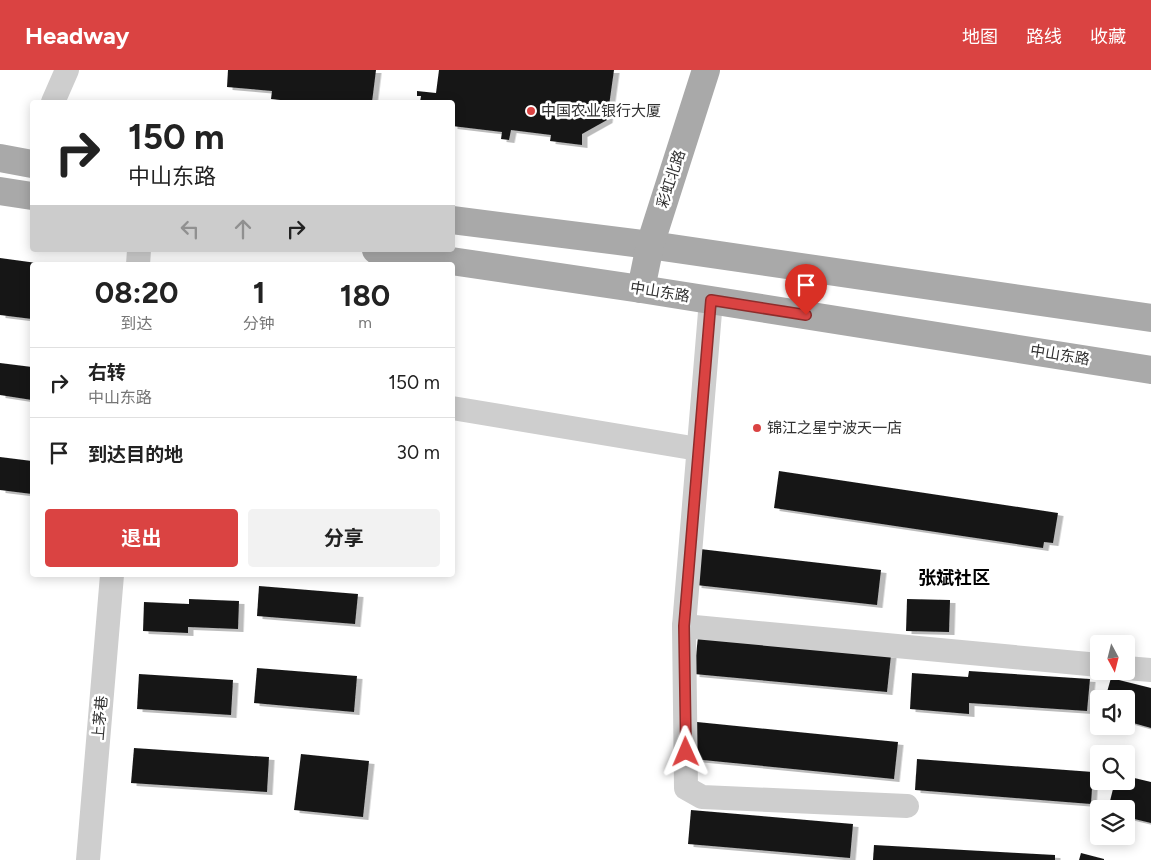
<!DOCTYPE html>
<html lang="zh">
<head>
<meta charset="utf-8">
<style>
	:root { --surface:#fff; --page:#f2f2f2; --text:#222; --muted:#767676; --line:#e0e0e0; --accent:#da4342 }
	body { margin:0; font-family:Figtree,"Noto Sans SC",sans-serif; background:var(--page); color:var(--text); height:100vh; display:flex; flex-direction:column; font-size:19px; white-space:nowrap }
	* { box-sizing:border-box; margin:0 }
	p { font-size:16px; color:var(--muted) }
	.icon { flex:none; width:28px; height:28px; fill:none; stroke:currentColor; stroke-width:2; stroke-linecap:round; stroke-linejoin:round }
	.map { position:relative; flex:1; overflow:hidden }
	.side { position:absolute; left:30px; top:192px; width:425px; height:315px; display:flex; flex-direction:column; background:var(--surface); border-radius:5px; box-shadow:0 2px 12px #0003 }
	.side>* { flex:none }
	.hud { position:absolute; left:30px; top:30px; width:425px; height:152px; border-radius:5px; box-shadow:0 2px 12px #0003; background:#fff; color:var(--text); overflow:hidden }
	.needle { width:32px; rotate:173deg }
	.fabs { position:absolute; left:1090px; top:565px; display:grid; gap:10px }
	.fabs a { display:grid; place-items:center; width:45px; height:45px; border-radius:5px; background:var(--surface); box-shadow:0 2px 12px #0003; font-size:25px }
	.pin { position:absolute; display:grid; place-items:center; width:42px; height:42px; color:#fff; margin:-51px -21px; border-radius:50% 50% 50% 0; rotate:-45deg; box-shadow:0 0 5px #0007 }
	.pin .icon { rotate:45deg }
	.me { position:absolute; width:55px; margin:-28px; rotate:359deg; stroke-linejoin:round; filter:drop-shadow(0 0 4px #0008) }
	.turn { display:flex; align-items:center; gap:18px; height:105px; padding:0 15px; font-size:22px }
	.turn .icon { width:65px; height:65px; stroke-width:2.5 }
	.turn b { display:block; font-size:35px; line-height:42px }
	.lanes { display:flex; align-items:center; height:48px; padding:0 15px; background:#0003; justify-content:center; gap:25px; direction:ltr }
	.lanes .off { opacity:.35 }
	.eta { display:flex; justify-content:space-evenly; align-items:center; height:85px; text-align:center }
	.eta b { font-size:30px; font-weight:700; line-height:35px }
	.primary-button { display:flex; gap:10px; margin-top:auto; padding:10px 15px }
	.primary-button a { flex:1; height:58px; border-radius:5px; background:var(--accent); color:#fff; font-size:20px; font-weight:700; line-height:58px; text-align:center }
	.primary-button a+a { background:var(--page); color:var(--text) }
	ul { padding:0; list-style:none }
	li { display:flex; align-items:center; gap:15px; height:70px; padding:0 15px; border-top:1px solid var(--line) }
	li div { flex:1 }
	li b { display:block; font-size:19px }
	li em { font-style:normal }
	header { display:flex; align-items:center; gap:30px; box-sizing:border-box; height:70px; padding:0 25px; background:var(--accent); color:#fff }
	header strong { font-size:24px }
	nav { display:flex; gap:28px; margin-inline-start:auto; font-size:18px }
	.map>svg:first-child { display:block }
	.building { fill:#181818; filter:url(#shadow) }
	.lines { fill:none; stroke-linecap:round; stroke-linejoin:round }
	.minor { stroke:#cecece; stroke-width:24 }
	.major { stroke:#a9a9a9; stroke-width:28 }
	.route-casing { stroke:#8e2c2b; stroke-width:12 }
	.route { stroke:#da4342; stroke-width:9 }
	.poi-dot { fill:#da4342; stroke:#fff; stroke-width:2 }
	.labels { text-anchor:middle; stroke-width:5; stroke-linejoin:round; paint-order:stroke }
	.poi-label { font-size:15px; fill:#313131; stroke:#fff; text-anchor:start }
	.street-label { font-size:15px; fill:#313131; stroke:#fff }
	.quarter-label { font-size:18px; font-weight:bold; fill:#000; stroke:#fff }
</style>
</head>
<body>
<header>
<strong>Headway</strong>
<nav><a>地图</a><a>路线</a><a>收藏</a></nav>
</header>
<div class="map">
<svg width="1151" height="790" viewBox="0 0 1151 790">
	<defs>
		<filter id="shadow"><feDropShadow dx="5.5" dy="3" stdDeviation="0" flood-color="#0004"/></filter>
	</defs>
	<rect width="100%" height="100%" fill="#fff"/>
	<!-- building -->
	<g class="building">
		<path d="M228,0H376L372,32H299L271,29L272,21L227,17Z"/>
		<path d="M439,0H614L607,50L582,64V75L550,71L551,65L511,60L509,70L501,69L502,62L452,56V32H420L421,26H417V21L436,23Z"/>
		<path d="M0,188L44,194L32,195V249L0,245Z"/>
		<path d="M0,293L32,297V330L0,325Z"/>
		<path d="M0,387L32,391V424L0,420Z"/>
		<path d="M779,401L1058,443L1053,473L1044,472L1043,478L774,438Z"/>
		<path d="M700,479L881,500L877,535L696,515Z"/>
		<path d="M259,516L358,524L355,554L257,546Z"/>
		<path d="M189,529L239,531L238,559L188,557V563L143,561L144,532L189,534Z"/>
		<path d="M907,529L950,530L949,562L906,561Z"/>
		<path d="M698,567L891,585L887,622L694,604Z"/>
		<path d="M257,598L357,606L354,642L254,633Z"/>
		<path d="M969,601L1090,609L1087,641L969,633V644L910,639L912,603L968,607Z"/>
		<path d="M139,604L233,610L231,645L137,639Z"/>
		<path d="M1111,608L1151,618V658L1126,651V629H1105Z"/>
		<path d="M697,652L898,672L894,709L693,689Z"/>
		<path d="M134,678L269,687L267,722L131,713Z"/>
		<path d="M301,684L369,691L363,747L294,740Z"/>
		<path d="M917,689L1093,702L1091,734L915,720Z"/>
		<path d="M1126,706L1151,712V753L1126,747V739H1108L1115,711H1126Z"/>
		<path d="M691,740L853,754L850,788L688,774Z"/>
		<path d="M874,775L1055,785V790H873Z"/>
		<path d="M1081,783L1104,789V790H1079Z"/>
	</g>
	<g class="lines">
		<!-- minor -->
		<g class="minor">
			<path d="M53,32L67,0"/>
			<path d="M138,195L139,180"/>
			<path d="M711,230L684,556L686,718L702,727L907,736"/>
			<path d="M452,338L698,379"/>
			<path d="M684,556L1099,595"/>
			<path d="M1126,598L1151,600"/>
			<path d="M88,790L112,505"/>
		</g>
		<!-- major -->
		<g class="major">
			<path d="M0,88L32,94"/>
			<path d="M0,121L32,126"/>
			<path d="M452,150L650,175L1151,248"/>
			<path d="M376,180L641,219L1151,300"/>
			<path d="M641,219L650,175L706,0"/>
		</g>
	</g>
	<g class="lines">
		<!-- route casing -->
		<g class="route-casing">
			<path id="route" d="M686,682L684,556L711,230L806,245"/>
		</g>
		<!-- route -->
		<use href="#route" class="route"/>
	</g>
	<!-- markers -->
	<g class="poi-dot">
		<circle cx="531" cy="41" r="5"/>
		<circle cx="757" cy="358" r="5"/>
	</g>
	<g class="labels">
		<!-- poi labels -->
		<g class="poi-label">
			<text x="541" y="46">中国农业银行大厦</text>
			<text x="767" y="363">锦江之星宁波天一店</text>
		</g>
		<!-- street labels -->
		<g class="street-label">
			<text transform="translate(671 109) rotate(-72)" y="5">彩虹北路</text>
			<text transform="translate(660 222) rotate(9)" y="5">中山东路</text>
			<text transform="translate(1060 285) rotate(9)" y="5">中山东路</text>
			<text transform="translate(100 648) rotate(-85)" y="5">上茅巷</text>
		</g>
		<!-- quarter labels -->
		<g class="quarter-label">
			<text x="954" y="514">张斌社区</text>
		</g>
	</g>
</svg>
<div class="fabs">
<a><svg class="needle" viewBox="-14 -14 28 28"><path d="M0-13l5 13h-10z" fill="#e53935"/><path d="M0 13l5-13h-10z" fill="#767676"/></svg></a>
<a><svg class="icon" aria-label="sound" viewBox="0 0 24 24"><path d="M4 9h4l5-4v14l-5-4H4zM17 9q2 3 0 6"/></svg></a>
<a><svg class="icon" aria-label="search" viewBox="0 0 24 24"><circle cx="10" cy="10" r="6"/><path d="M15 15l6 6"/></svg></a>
<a><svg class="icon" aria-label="layers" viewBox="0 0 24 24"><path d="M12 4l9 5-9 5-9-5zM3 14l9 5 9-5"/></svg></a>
</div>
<div class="pin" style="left:806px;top:245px;background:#d93025"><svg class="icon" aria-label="arrive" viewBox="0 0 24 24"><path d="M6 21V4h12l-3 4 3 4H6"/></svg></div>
<svg class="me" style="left:686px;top:682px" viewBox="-20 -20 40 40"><path d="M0-17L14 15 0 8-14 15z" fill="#da4342" stroke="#fff" stroke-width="4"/></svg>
<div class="hud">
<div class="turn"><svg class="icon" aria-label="right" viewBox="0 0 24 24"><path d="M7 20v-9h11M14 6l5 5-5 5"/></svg><div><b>150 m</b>中山东路</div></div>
<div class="lanes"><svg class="icon off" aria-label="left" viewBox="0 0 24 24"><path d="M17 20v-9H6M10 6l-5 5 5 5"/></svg><svg class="icon off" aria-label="ahead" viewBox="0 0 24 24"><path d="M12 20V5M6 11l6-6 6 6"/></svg><svg class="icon" aria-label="right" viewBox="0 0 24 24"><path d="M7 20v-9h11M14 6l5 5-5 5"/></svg></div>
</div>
<section class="side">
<div class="eta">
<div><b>08:20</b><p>到达</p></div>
<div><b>1</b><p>分钟</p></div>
<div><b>180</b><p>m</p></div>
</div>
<ul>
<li><svg class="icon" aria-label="right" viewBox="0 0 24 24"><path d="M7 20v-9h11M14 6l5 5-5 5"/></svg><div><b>右转</b><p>中山东路</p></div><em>150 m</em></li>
<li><svg class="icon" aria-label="arrive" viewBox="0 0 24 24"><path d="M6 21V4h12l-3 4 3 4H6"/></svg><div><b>到达目的地</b></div><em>30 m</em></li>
</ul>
<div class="primary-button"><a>退出</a><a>分享</a></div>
</section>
</div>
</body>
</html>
